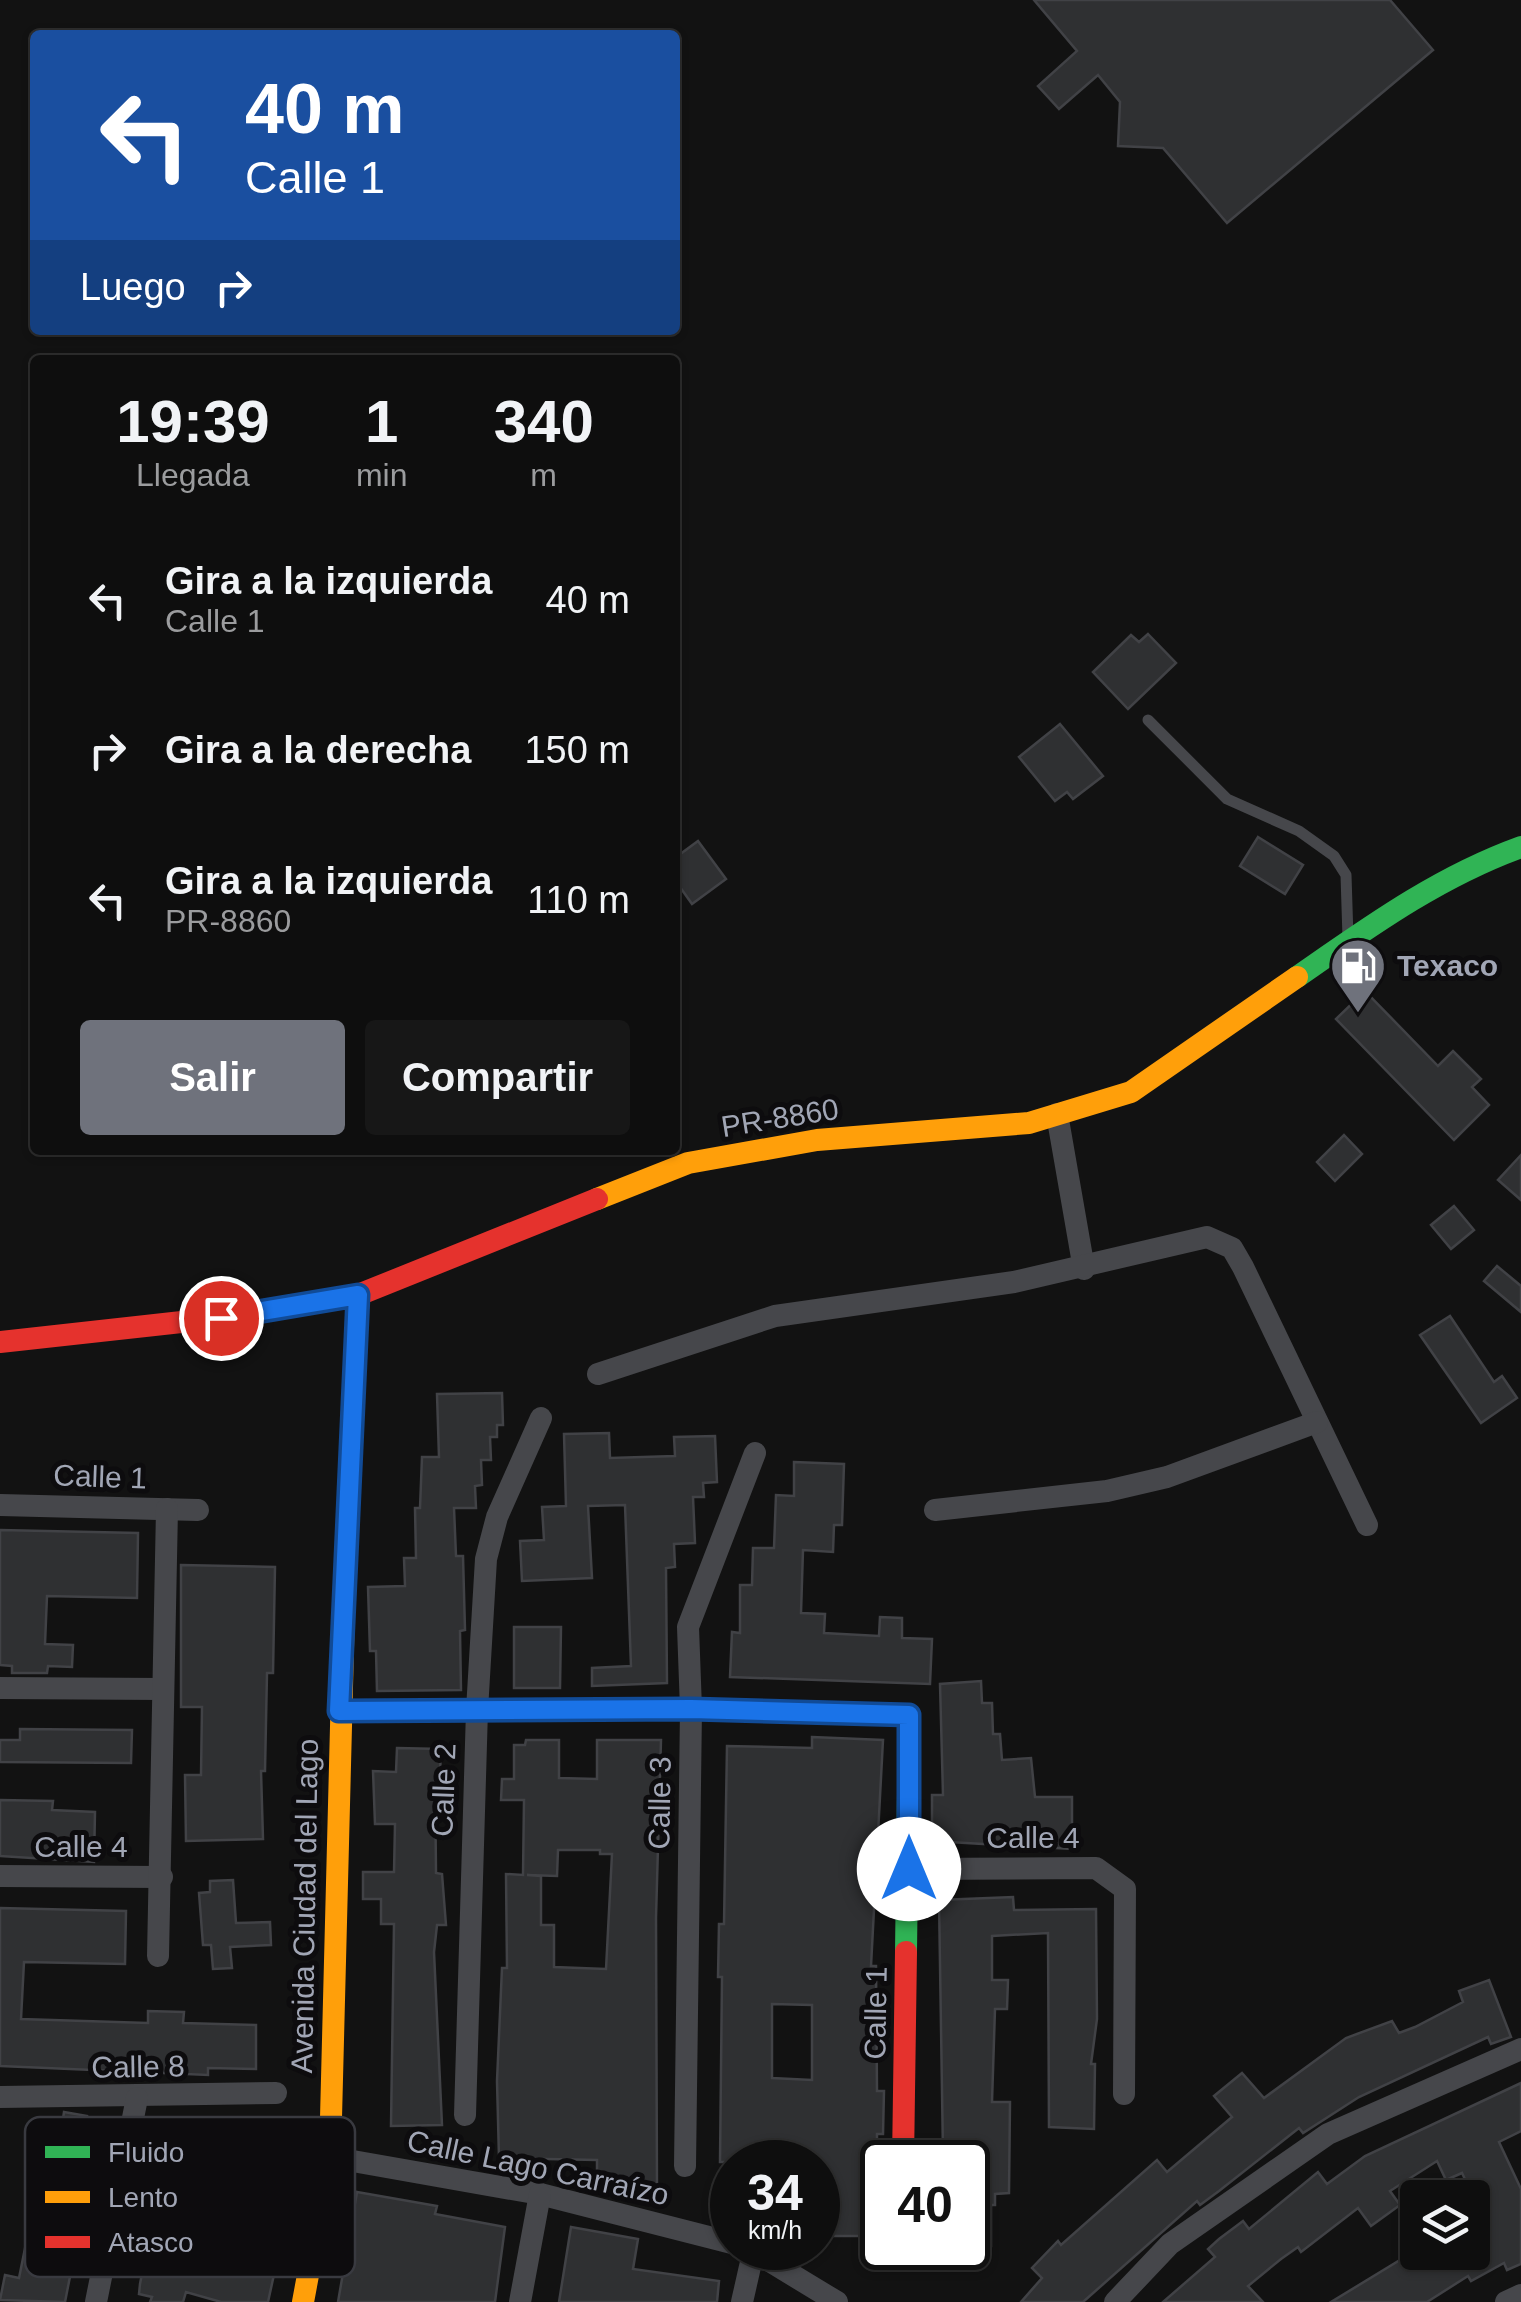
<!DOCTYPE html>
<html lang="es">
<head>
<meta charset="utf-8">
<style>
	:root { --surface:#0e0e0e; --page:#171717; --text:#f1f3f6; --muted:#9b9c9e; --line:#2e2e2e; --accent:#6f727c }
	body { margin:0; font-family:Arial,sans-serif; background:var(--page); color:var(--text); height:100vh; display:flex; flex-direction:column; font-size:38px; white-space:nowrap }
	* { box-sizing:border-box; margin:0 }
	p { font-size:32px; color:var(--muted) }
	.icon { flex:none; width:55px; height:55px; fill:none; stroke:currentColor; stroke-width:2; stroke-linecap:round; stroke-linejoin:round }
	.map { position:relative; flex:1; overflow:hidden }
	.side { position:absolute; left:30px; top:355px; width:650px; height:800px; display:flex; flex-direction:column; background:var(--surface); border-radius:10px; box-shadow:0 2px 8px #0004,0 0 0 2px var(--line) }
	.side>* { flex:none }
	.banner { position:absolute; left:30px; top:30px; width:650px; height:305px; border-radius:10px; box-shadow:0 2px 8px #0004,0 0 0 2px var(--line); background:#1a4fa0; color:#fff; overflow:hidden }
	.tools { position:absolute; left:1400px; top:2180px; display:grid; gap:20px }
	.tools a { display:grid; place-items:center; width:90px; height:90px; border-radius:10px; background:var(--surface); box-shadow:0 2px 8px #0004,0 0 0 2px var(--line); font-size:50px }
	.speed { position:absolute; left:710px; top:2140px; display:flex; gap:20px; font-size:50px; font-weight:700; text-align:center }
	.speed>* { display:grid; place-content:center; width:130px; height:130px; border-radius:50%; background:var(--surface); box-shadow:0 2px 8px #0004,0 0 0 2px var(--line); line-height:1 }
	.speed small { font-size:25px; font-weight:400 }
	.speed .limit { border:5px solid #111; border-radius:15px; background:#fff; color:#111 }
	.pin { position:absolute; display:grid; place-items:center; width:85px; height:85px; color:#fff; margin:-42px; border:5px solid #fff; border-radius:50%; box-shadow:0 2px 10px #0007 }
	.me { position:absolute; width:110px; margin:-55px; rotate:0deg; stroke-linejoin:round; filter:drop-shadow(0 0 8px #0008) }
	.turn { display:flex; align-items:center; gap:35px; height:210px; padding:0 50px; font-size:45px }
	.turn .icon { width:130px; height:130px; stroke-width:2.5 }
	.turn b { display:block; font-size:70px; line-height:85px }
	.then { display:flex; align-items:center; height:95px; padding:0 50px; background:#0003; gap:20px; font-size:38px }
	.eta { display:flex; justify-content:space-evenly; align-items:center; height:170px; text-align:center }
	.eta b { font-size:60px; font-weight:700; line-height:70px }
	.cta { display:flex; gap:20px; margin-top:auto; padding:20px 50px }
	.cta a { flex:1; height:115px; border-radius:10px; background:var(--accent); color:#fff; font-size:40px; font-weight:700; line-height:115px; text-align:center }
	.cta a+a { background:var(--page); color:var(--text) }
	ul { padding:0; list-style:none }
	li { display:flex; align-items:center; gap:30px; height:150px; padding:0 50px }
	li div { flex:1 }
	li b { display:block; font-size:38px }
	li em { font-style:normal }
	.map>svg:first-child { display:block }
	.building { fill:#2f3032; stroke:#414246; stroke-width:2.5; fill-rule:evenodd }
	.lines { fill:none; stroke-linecap:round; stroke-linejoin:round }
	.lane { stroke:#46474b; stroke-width:11 }
	.street { stroke:#46474b; stroke-width:22 }
	.fast { stroke:#30b455; stroke-width:22 }
	.slow { stroke:#ff9f0a; stroke-width:22 }
	.jam { stroke:#e5322d; stroke-width:22 }
	.route-casing { stroke:#114b97; stroke-width:25 }
	.route { stroke:#1a73e8; stroke-width:18 }
	.labels { text-anchor:middle; stroke-width:10; stroke-linejoin:round; paint-order:stroke }
	.poi-label { font-size:30px; font-weight:bold; fill:#a1a6b5; stroke:#0d0c0e; text-anchor:start }
	.street-label { font-size:30px; fill:#a1a6b5; stroke:#0d0c0e }
	.key { fill:#0d0c0e; stroke:#393a40; stroke-width:2.5 }
	.key-label { font-size:28px; fill:#a1a6b5 }
</style>
</head>
<body>
<div class="map">
<svg width="1521" height="2302" viewBox="0 0 1521 2302">
	<rect width="100%" height="100%" fill="#121212"/>
	<!-- building -->
	<g class="building">
		<path d="M1034,0H1390L1433,50L1227,223L1163,148L1118,146L1120,102L1098,75L1059,109L1038,86L1077,51Z"/>
		<path d="M1148,634L1176,663L1128,709L1093,672L1131,635L1139,642Z"/>
		<path d="M1060,724L1103,776L1073,799L1067,792L1055,801L1019,757Z"/>
		<path d="M1258,837L1303,865L1285,894L1240,866Z"/>
		<path d="M698,841L726,879L692,904L675,880V858Z"/>
		<path d="M1365,991L1438,1066L1453,1051L1481,1079L1472,1087L1489,1105L1454,1140L1336,1019Z"/>
		<path d="M1344,1135L1362,1154L1335,1181L1317,1162Z"/>
		<path d="M1521,1155V1200L1498,1180Z"/>
		<path d="M1454,1206L1474,1230L1451,1249L1431,1225Z"/>
		<path d="M1497,1266L1521,1286V1312L1484,1281Z"/>
		<path d="M1450,1316L1494,1382L1502,1376L1517,1398L1481,1423L1420,1335Z"/>
		<path d="M502,1393L503,1425H497V1437H490L491,1460H481L482,1485L475,1486L476,1508H454L456,1556H463L465,1630L460,1631L461,1690L377,1691L376,1651H370L368,1587L405,1586L404,1558H416L415,1508H420L422,1457H439L437,1394Z"/>
		<path d="M609,1433L610,1458L675,1456L674,1437L715,1436L717,1482L703,1483L704,1497H693L695,1543L674,1544L675,1567L666,1568L667,1683L592,1686V1668L631,1666L625,1505L588,1506L592,1578L522,1581L520,1541L544,1540L542,1507L566,1506L564,1434Z"/>
		<path d="M794,1462L844,1464L842,1525H834L833,1552L803,1550L801,1613L825,1614L824,1633L879,1636L880,1617L902,1618V1638L932,1639L930,1684L730,1677L732,1632L740,1633V1585H752L753,1548H774L776,1495L794,1496Z"/>
		<path d="M0,1530L138,1533L137,1598L47,1596L45,1644L73,1645L72,1667L48,1666L47,1673H12V1666L0,1665Z"/>
		<path d="M181,1565L275,1567L273,1673H267L265,1771H261L263,1839L186,1841L185,1775H201L202,1707H181Z"/>
		<path d="M514,1627H561L560,1688H514Z"/>
		<path d="M981,1681L982,1703H992L993,1734H1000L1002,1760L1031,1758L1035,1797H1072V1849L932,1841V1795H943L940,1684Z"/>
		<path d="M20,1729L132,1730L131,1763L0,1762V1740H20Z"/>
		<path d="M812,1737L883,1740L871,1966H876L877,2091H884L883,2134H877L876,2236H827L826,2181H818V2162H720L722,1977H718L719,1924H724L727,1746L812,1748ZM772,2004L812,2005V2080L772,2078Z"/>
		<path d="M526,1740H559V1778L597,1779V1740H661L656,1918L657,2190L597,2191V2160L499,2158L497,2081L502,1968H507L506,1874L523,1875L524,1800H501L502,1779H514V1745H525ZM558,1850H600V1854H612L606,1969L554,1967V1925H541V1876L527,1875L557,1876Z"/>
		<path d="M397,1748L441,1749L440,1774H435L436,1873L442,1874L446,1925H437L434,1952L442,2125L391,2126L394,1924H381V1899H363V1872H394L395,1824H375L373,1771L396,1772Z"/>
		<path d="M0,1800L53,1801L52,1810L95,1812L94,1862L0,1856Z"/>
		<path d="M233,1880L236,1923L270,1922L271,1945L230,1947L232,1968L213,1969L211,1945H203L199,1893L210,1892V1881Z"/>
		<path d="M1013,1897L1014,1910L1096,1909L1097,2019L1091,2064H1095L1094,2129L1049,2127L1048,1933L992,1936V1980H1008L1007,2009H995L992,2102H1010L1009,2193L995,2194V2205H991V2246H968V2162H952L953,2154H943L939,1900Z"/>
		<path d="M0,1908L126,1911L125,1964L24,1962L21,2019L148,2023V2011L184,2012L183,2023L256,2025V2069L208,2068V2075L0,2066Z"/>
		<path d="M1489,1980L1511,2037L1491,2044L1488,2037L1359,2097L1303,2133L1299,2128L1219,2191L1200,2205L1197,2201L1083,2302H1021L1042,2278L1032,2268L1058,2241L1061,2245L1157,2160L1167,2172L1232,2117L1214,2096L1242,2073L1264,2098L1346,2038L1392,2021L1399,2033L1415,2027L1463,2002L1459,1991Z"/>
		<path d="M1521,2083V2131L1499,2142L1521,2189V2264L1507,2270L1504,2263L1471,2281L1468,2276L1427,2302H1331L1400,2260L1405,2269L1431,2252H1472V2232L1486,2224L1462,2173L1446,2180L1437,2161L1390,2191L1400,2205L1371,2226L1358,2208L1301,2252L1298,2247L1281,2259L1248,2286L1263,2302H1163L1215,2257L1208,2249L1219,2239L1243,2221L1249,2229L1318,2172L1327,2184L1365,2156Z"/>
		<path d="M64,2112L87,2116L84,2136L97,2139L65,2302L0,2300L5,2275L19,2278L49,2130L61,2132Z"/>
		<path d="M216,2123H235V2134H294L292,2178H235V2183H218L217,2178L211,2219L283,2233L268,2302H221L186,2292L183,2302H150L152,2297L139,2294L140,2284L157,2197L169,2200L168,2139L217,2138Z"/>
		<path d="M357,2192L437,2206L435,2214L505,2227L495,2302H338Z"/>
		<path d="M571,2227L638,2239L633,2269L719,2281L717,2302H559Z"/>
	</g>
	<g class="lines">
		<!-- lane -->
		<path class="lane" d="M1148,720L1227,799L1299,831L1334,856L1346,875L1348,938"/>
		<!-- street -->
		<g class="street">
			<path d="M1057,1114L1084,1269"/>
			<path d="M598,1374L775,1316L1014,1282L1207,1237L1232,1248L1243,1267L1367,1525"/>
			<path d="M0,1505L198,1510"/>
			<path d="M935,1510L1107,1491L1167,1477L1317,1422"/>
			<path d="M0,1688L163,1689"/>
			<path d="M909,1869L1096,1868L1125,1889L1124,2094"/>
			<path d="M0,1876L162,1877"/>
			<path d="M158,1956L167,1509"/>
			<path d="M0,2097L276,2093"/>
			<path d="M465,2115L477,1710L486,1559L497,1517L541,1418"/>
			<path d="M330,2157L540,2194L732,2243"/>
			<path d="M685,2166L691,1709L688,1627L755,1453"/>
			<path d="M748,2248L837,2302"/>
			<path d="M96,2302L137,2098"/>
			<path d="M520,2302L540,2194"/>
			<path d="M742,2302L754,2249"/>
			<path d="M1115,2302L1170,2244L1328,2134L1521,2049"/>
			<path d="M1506,2302L1521,2295"/>
		</g>
		<!-- fast -->
		<g class="fast">
			<path d="M1297,977C1369,927 1438,877 1521,847"/>
			<path d="M339,1711L691,1709L909,1715L906,1952"/>
		</g>
		<!-- slow -->
		<g class="slow">
			<path d="M597,1199L688,1163L817,1140L1029,1123L1131,1092L1297,977"/>
			<path d="M303,2302L330,2157L344,1609"/>
		</g>
		<!-- jam -->
		<g class="jam">
			<path d="M0,1342L245,1315L358,1295L597,1199"/>
			<path d="M344,1609L358,1295"/>
			<path d="M903,2162L906,1952"/>
		</g>
	</g>
	<g class="lines">
		<!-- route casing -->
		<g class="route-casing">
			<path id="route" d="M221,1318L358,1295L339,1711L691,1709L909,1715V1869"/>
		</g>
		<!-- route -->
		<use href="#route" class="route"/>
	</g>
	<!-- icons -->
	<defs>
		<g id="fuel-pin" transform="scale(2.875)"><path d="M0 17L-7.5 6A9.5 9.5 0 1 1 7.5 6Z" fill="#6f727c" stroke="#0d0c0e"/><path d="M-5.5-6h7V0h2V4h1.3V-2.5L3-4.5l.8-.8L6-3V5H2.5V1h-1V6h-7ZM-4.2-4.7v3.2H.2V-4.7Z" fill="#fff"/></g>
	</defs>
	<g fill-rule="evenodd">
		<use href="#fuel-pin" x="1358" y="966"/>
	</g>
	<g class="labels">
		<!-- poi labels -->
		<g class="poi-label">
			<text x="1397" y="976">Texaco</text>
		</g>
		<!-- street labels -->
		<g class="street-label">
			<text transform="translate(780 1118) rotate(-9)" y="10">PR-8860</text>
			<text transform="translate(100 1477) rotate(2)" y="10">Calle 1</text>
			<text transform="translate(444 1790) rotate(-88)" y="10">Calle 2</text>
			<text transform="translate(660 1803) rotate(-89)" y="10">Calle 3</text>
			<text x="1033" y="1848">Calle 4</text>
			<text x="81" y="1857">Calle 4</text>
			<text transform="translate(305 1906) rotate(-89)" y="10">Avenida Ciudad del Lago</text>
			<text transform="translate(876 2013) rotate(-89)" y="10">Calle 1</text>
			<text transform="translate(138 2067) rotate(-1)" y="10">Calle 8</text>
			<text transform="translate(538 2168) rotate(12)" y="10">Calle Lago Carraízo</text>
		</g>
	</g>
	<!-- legend -->
	<rect x="25" y="2117" width="330" height="160" rx="15" class="key"/>
	<rect x="45" y="2146" width="45" height="12" fill="#30b455"/>
	<rect x="45" y="2191" width="45" height="12" fill="#ff9f0a"/>
	<rect x="45" y="2236" width="45" height="12" fill="#e5322d"/>
	<g class="key-label">
		<text x="108" y="2162">Fluido</text>
		<text x="108" y="2207">Lento</text>
		<text x="108" y="2252">Atasco</text>
	</g>
</svg>
<div class="tools">
<a><svg class="icon" aria-label="layers" viewBox="0 0 24 24"><path d="M12 4l9 5-9 5-9-5zM3 14l9 5 9-5"/></svg></a>
</div>
<div class="speed"><div>34<small>km/h</small></div><div class="limit">40</div></div>
<div class="pin" style="left:221px;top:1318px;background:#d93025"><svg class="icon" aria-label="arrive" viewBox="0 0 24 24"><path d="M6 21V4h12l-3 4 3 4H6"/></svg></div>
<svg class="me" style="left:909px;top:1869px" viewBox="-20 -20 40 40"><circle r="19" fill="#fff"/><path d="M0-13L10 11 0 6-10 11z" fill="#1a73e8"/></svg>
<div class="banner">
<div class="turn"><svg class="icon" aria-label="left" viewBox="0 0 24 24"><path d="M17 20v-9H6M10 6l-5 5 5 5"/></svg><div><b>40 m</b>Calle 1</div></div>
<div class="then">Luego<svg class="icon" aria-label="right" viewBox="0 0 24 24"><path d="M7 20v-9h11M14 6l5 5-5 5"/></svg></div>
</div>
<section class="side">
<div class="eta">
<div><b>19:39</b><p>Llegada</p></div>
<div><b>1</b><p>min</p></div>
<div><b>340</b><p>m</p></div>
</div>
<ul>
<li><svg class="icon" aria-label="left" viewBox="0 0 24 24"><path d="M17 20v-9H6M10 6l-5 5 5 5"/></svg><div><b>Gira a la izquierda</b><p>Calle 1</p></div><em>40 m</em></li>
<li><svg class="icon" aria-label="right" viewBox="0 0 24 24"><path d="M7 20v-9h11M14 6l5 5-5 5"/></svg><div><b>Gira a la derecha</b></div><em>150 m</em></li>
<li><svg class="icon" aria-label="left" viewBox="0 0 24 24"><path d="M17 20v-9H6M10 6l-5 5 5 5"/></svg><div><b>Gira a la izquierda</b><p>PR-8860</p></div><em>110 m</em></li>
</ul>
<div class="cta"><a>Salir</a><a>Compartir</a></div>
</section>
</div>
</body>
</html>
